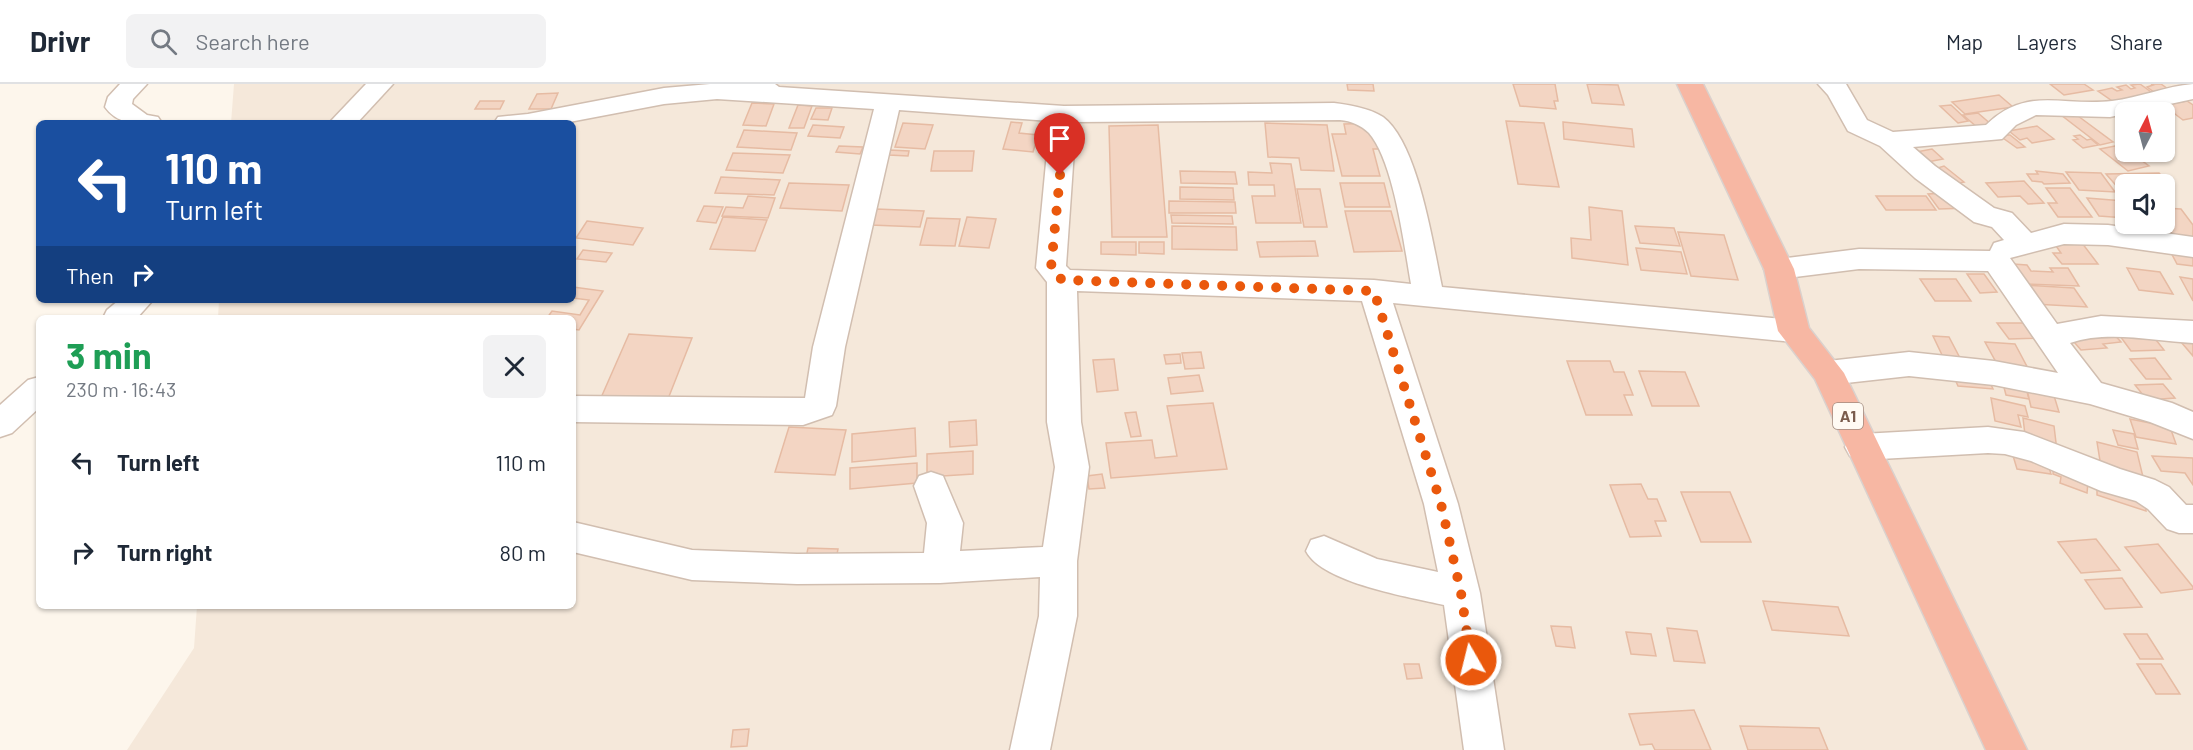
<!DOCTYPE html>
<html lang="en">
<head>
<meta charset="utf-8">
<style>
	:root { --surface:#fff; --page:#f2f2f3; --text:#1f2937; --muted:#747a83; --line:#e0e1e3 }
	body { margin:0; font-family:Barlow,sans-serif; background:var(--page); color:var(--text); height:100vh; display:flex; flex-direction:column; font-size:22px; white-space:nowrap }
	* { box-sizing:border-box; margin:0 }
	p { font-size:20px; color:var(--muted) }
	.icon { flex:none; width:33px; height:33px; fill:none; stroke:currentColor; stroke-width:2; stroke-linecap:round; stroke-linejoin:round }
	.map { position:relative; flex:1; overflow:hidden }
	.side { position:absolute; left:36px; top:231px; width:540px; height:294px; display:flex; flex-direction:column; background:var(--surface); border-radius:9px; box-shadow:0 2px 4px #0004 }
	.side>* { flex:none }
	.guide { position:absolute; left:36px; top:36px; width:540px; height:183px; border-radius:9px; box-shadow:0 2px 4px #0004; background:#1a4fa0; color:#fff; overflow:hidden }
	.needle { width:39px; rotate:6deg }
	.controls { position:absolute; left:2115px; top:18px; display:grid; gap:12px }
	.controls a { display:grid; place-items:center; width:60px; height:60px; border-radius:9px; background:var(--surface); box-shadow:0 2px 4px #0004; font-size:30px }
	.pin { position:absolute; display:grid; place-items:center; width:51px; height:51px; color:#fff; margin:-62px -26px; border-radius:50% 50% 50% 0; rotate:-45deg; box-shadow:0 0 6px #0007 }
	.pin .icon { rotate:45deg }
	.me { position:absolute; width:66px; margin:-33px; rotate:352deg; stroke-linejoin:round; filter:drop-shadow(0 0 4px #0008) }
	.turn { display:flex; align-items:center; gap:21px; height:126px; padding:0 30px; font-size:27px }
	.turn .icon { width:78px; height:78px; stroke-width:2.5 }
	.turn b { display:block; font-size:42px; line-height:51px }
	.then { display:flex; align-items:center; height:57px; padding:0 30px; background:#0003; gap:12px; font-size:22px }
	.round { display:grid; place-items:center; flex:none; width:63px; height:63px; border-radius:9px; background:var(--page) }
	.headline { display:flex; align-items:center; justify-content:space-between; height:102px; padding:0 30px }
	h1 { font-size:36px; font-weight:700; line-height:45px; color:#1e9e55 }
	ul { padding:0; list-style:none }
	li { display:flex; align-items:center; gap:18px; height:90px; padding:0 30px }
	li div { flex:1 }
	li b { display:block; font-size:22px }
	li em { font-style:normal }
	header { display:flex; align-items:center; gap:36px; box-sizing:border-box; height:84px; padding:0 30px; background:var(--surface); border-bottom:2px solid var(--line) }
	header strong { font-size:28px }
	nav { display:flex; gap:33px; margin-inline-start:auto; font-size:21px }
	.search { width:420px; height:54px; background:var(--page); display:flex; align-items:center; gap:15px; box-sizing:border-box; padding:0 21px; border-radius:9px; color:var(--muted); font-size:22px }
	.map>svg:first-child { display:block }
	.residential { fill:#f5e8da; fill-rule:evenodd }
	.building { fill:#f3d5c3; stroke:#e6bba3; stroke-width:1.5 }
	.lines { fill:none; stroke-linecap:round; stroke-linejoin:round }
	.minor-casing { stroke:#d1beb0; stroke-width:3 }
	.highway-casing { stroke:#dad1cd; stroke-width:3 }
	.minor { fill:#fff; fill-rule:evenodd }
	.highway { fill:#f7b7a3; fill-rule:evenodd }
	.route { stroke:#ea580c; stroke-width:10; stroke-dasharray:0 18 }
	.labels { text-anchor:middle; stroke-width:5; stroke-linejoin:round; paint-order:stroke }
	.shield { fill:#fffaf3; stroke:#a28b7f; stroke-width:1.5 }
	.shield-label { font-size:16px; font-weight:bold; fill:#7a5c4d }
</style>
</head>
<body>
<header>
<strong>Drivr</strong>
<div class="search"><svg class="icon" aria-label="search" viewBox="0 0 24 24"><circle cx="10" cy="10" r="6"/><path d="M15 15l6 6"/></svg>Search here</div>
<nav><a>Map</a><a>Layers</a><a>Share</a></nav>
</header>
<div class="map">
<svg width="2193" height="666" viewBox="0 0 2193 666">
	<rect width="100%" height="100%" fill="#fdf6ec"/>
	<!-- residential -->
	<path class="residential" d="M234,0H2193V666H127L194,564L197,522H573V234H218L219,216H573V39H231ZM2126,28H2164V68H2126ZM2126,100H2164V140H2126Z"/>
	<!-- building -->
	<g class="building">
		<path d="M1347,0H1373L1374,7L1348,6Z"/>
		<path d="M1513,0H1555L1558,17H1554L1556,25L1520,22Z"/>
		<path d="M1587,0L1618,1L1624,21L1592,19Z"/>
		<path d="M2050,0H2084L2093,6L2064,11Z"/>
		<path d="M2140,0L2158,13L2118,21L2098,7L2112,4L2117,7L2122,6L2117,3L2126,1L2131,5L2135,4L2131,1Z"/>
		<path d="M2151,0H2161L2175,10L2161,13L2147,3L2153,1Z"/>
		<path d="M558,9L551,25H529L537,10Z"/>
		<path d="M1999,11L2013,23L1965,30L1952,18Z"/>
		<path d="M480,17H504L500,25H475Z"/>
		<path d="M2187,17L2193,21V34L2183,36L2163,21Z"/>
		<path d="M752,19L774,20L766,42L743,41Z"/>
		<path d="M798,21L812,22L804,44H789Z"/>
		<path d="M1951,21L1968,37L1958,39L1940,22Z"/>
		<path d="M816,24H832L828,36L811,35Z"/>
		<path d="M1978,29L1993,42L1978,44L1963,31Z"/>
		<path d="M2074,29L2113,58L2100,61L2061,31Z"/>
		<path d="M1506,37L1544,39L1559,103L1518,100Z"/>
		<path d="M1011,38L1022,39L1019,49L1038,51L1033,68L1003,65Z"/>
		<path d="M1563,38L1632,45L1634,63L1564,55Z"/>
		<path d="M903,39L933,41L925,65L895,63Z"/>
		<path d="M1265,39L1327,41L1334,87L1301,86L1299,74L1268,73Z"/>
		<path d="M1376,39L1383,65H1373L1380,92H1342L1332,50H1346L1344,40Z"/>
		<path d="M813,41L844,43L840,54L808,52Z"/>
		<path d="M1158,41L1167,153H1112L1109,42Z"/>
		<path d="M2037,42L2054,55L2032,59L2027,54L2020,56L2009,47Z"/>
		<path d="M744,46L797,49L791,66L737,63Z"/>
		<path d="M2005,51H2010L2025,63L2017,64L2000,52Z"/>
		<path d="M2080,51L2087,56L2091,55L2098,61L2083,64L2073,56L2078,55L2074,52Z"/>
		<path d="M2120,61L2126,64V68H2130L2149,82L2128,87L2100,65Z"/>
		<path d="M839,62L863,63L860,70L836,68Z"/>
		<path d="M1932,65L1943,75L1922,79L1911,69Z"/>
		<path d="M890,66L909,67L908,72L889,71Z"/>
		<path d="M934,67H974L972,87H931Z"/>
		<path d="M733,69L790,71L783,89L726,86Z"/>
		<path d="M1270,79L1291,80L1301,139H1256L1252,112H1275L1274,101H1249L1248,88L1272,89Z"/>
		<path d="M1944,82L1964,98L1950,101L1931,86Z"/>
		<path d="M1180,87L1235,88L1237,100L1181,99Z"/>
		<path d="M2036,87L2063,90L2070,99L2044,100L2042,98L2032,97L2027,90H2038Z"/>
		<path d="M2066,88L2101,89L2115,108L2079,106Z"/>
		<path d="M2159,89L2173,104L2164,105V100H2126V106H2120L2106,90Z"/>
		<path d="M721,93L780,96L774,111L715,109Z"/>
		<path d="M2024,97L2044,119L2028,120L2020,112L1998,113L1986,99Z"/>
		<path d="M789,99L849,101L842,127L780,124Z"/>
		<path d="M1340,99H1384L1390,123H1345Z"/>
		<path d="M1180,103L1233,104L1234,116L1180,115Z"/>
		<path d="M2046,104H2070L2092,133H2058L2048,119H2057Z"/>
		<path d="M1297,105H1320L1327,143H1304Z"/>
		<path d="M1945,109L1968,124L1939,125L1928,110Z"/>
		<path d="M748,112L775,114L768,134L722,132L726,123L743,124Z"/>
		<path d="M1876,112H1926L1936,126H1886Z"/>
		<path d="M2087,114L2124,117L2126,134L2099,132Z"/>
		<path d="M1169,117L1235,118L1236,129H1169Z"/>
		<path d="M704,122L723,123L716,139L697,137Z"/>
		<path d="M1589,123L1622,127L1628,181L1572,174L1571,154L1591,156Z"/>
		<path d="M2164,124L2181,125L2193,141V155L2175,154L2166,141H2158L2164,140Z"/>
		<path d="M876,125L924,127L920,143L871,141Z"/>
		<path d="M1345,127H1391L1402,167L1354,168Z"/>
		<path d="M1171,131L1232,132L1233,140L1172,139Z"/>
		<path d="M723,133L767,136L755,167L710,165Z"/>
		<path d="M967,133L996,135L989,164L959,162Z"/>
		<path d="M927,134L960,135L955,162L920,161Z"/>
		<path d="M587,137L643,144L633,161L576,154Z"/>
		<path d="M1172,142L1236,143L1237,166L1172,165Z"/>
		<path d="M1635,142L1674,144L1680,162L1640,159Z"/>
		<path d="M1678,148L1724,151L1738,196L1691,192Z"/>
		<path d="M1315,157L1318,172L1260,173L1257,158Z"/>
		<path d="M1101,158H1136V171L1101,170Z"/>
		<path d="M1139,158H1164V170L1139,169Z"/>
		<path d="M2054,159H2082L2098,180H2062L2053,169H2061Z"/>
		<path d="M2168,163L2193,171V182L2177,180Z"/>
		<path d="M1636,164L1681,168L1687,190L1641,186Z"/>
		<path d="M583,166L612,169L606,178L577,175Z"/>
		<path d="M2013,180L2027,181L2031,187L2053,188L2050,184H2068L2079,202L2025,200Z"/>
		<path d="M2127,184L2160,188L2173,210L2139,206Z"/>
		<path d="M1967,190H1984L1997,208L1980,209Z"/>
		<path d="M2180,193L2193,195V217Z"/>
		<path d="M1920,195H1956L1971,217H1935Z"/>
		<path d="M2023,201L2074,204L2087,223L2034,220Z"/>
		<path d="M573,203L603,207L579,246L573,245V234H547L552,227L580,231L589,216L573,214Z"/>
		<path d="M1997,239H2034L2046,254L2009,255Z"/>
		<path d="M2111,247L2121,258L2103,260L2107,264L2081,266L2067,250Z"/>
		<path d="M629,250L692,254L666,320L600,316Z"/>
		<path d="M1933,252L1949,253L1961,276L1944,275Z"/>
		<path d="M2120,252H2153L2164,266L2131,267Z"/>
		<path d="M1985,258L2015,260L2031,290L2002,289Z"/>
		<path d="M2181,258H2193V272Z"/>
		<path d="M1201,268L1204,284L1185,285L1182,269Z"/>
		<path d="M1180,270L1181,279L1166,280L1164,271Z"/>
		<path d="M2155,274L2171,295H2146L2130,275Z"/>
		<path d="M1114,275L1118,306L1097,308L1093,276Z"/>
		<path d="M1567,277H1610L1614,288H1624L1633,311H1624L1632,331H1586Z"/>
		<path d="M1951,286L1986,290L1993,305L1958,302Z"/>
		<path d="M1639,287L1685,288L1699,322H1652Z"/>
		<path d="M1199,291L1203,307L1171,310L1168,294Z"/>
		<path d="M2001,292L2024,297L2029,315L2006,311Z"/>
		<path d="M2025,297L2051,302L2059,328L2031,323Z"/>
		<path d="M2163,300L2175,314L2147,316L2135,301Z"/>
		<path d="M1991,314L2025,322L2028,333L2018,331L2021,343L1995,337Z"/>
		<path d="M1213,319L1227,385L1111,394L1106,359L1152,356L1155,374L1177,372L1167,322Z"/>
		<path d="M1136,328L1141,352L1131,353L1125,329Z"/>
		<path d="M2023,334L2054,342L2057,367L2026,359Z"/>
		<path d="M2130,335L2170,343L2176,360L2136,353Z"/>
		<path d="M976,336L977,361L950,363L949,338Z"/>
		<path d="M789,343L846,346L835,391L775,388Z"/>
		<path d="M915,344L916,372L852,378V350Z"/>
		<path d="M2113,346L2134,350L2138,365L2118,361Z"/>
		<path d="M2097,358L2137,368L2143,393L2101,383Z"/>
		<path d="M2011,365L2045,371L2051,390L2017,385Z"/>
		<path d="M973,367V390L927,393V370Z"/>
		<path d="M2152,372L2193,374V401L2185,389L2161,387Z"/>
		<path d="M2054,376L2089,388L2087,409L2060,399L2061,393L2053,390Z"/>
		<path d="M917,379V399L850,405V384Z"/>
		<path d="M1102,390L1105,404L1089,405L1087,392Z"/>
		<path d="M2097,394L2145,410L2146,427L2097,411Z"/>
		<path d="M1641,400L1648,415H1657L1666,437H1655L1661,452L1630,453L1610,401Z"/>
		<path d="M1681,408H1730L1751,458H1701Z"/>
		<path d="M2096,455L2120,486L2081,489L2058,458Z"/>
		<path d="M2158,460L2193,503V505L2161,509L2125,463Z"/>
		<path d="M808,464L838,465L836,476L806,474Z"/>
		<path d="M2122,494L2142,523L2105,525L2085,496Z"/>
		<path d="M1763,517L1838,523L1849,552L1772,546Z"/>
		<path d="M1551,542L1571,543L1575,564L1556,562Z"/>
		<path d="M1667,544L1697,547L1705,579L1674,577Z"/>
		<path d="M1626,548L1651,550L1656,572L1631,570Z"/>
		<path d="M2124,550H2147L2163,575H2140Z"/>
		<path d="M1404,580H1419L1422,594L1407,595Z"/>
		<path d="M2137,580H2161L2180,610H2156Z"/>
		<path d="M1694,626L1711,666H1655L1652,660L1640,661L1629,630Z"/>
		<path d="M1740,642L1819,644L1828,666H1748Z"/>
		<path d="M749,645L747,662L731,663L733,646Z"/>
	</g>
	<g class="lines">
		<!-- minor casing -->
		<g class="minor-casing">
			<g id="minor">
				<path d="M120,0H147L133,15L132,20L147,31L158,33L162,39C141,39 119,43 105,23L108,13Z"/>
				<path d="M366,0H393L357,39H329Z"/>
				<path d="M710,0H775L779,3L1064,22L1334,19C1350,21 1369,24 1383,33C1418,59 1433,161 1442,203L1794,236L1805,239L1810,247L1805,255L1794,258L1393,219L1458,420L1480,509L1504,666H1464L1444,521C1410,513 1322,499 1306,467L1311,456L1324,452L1377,475L1438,488L1424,420L1362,217L1077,207L1081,338L1089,383L1077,477V532L1050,666H1010L1039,532L1040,493L940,499L797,500L692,496L573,468V438L692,466L797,470L924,469L927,439L914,402L919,392L931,388L943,392L963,439L960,467L1043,463L1055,383L1047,338V198L1036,184L1050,37L899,26L845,263L836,322L832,331L803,341L573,338V312L805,314L813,263L874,25L717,15L664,20L564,39H494L498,33L528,30L664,4ZM1340,36C1351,37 1361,41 1369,49C1394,78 1404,161 1411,200L1374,196L1070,186L1066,182L1076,38Z"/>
				<path d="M1818,0H1846L1867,36L1893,48L1986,41C2027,1 2062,23 2112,17C2139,14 2166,2 2193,0V15L2110,33L2036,31L2016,41L2002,55L1913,63L1935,82L1994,124L2012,129L2031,149L2064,140L2108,141L2193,153V173L2108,161L2064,160L2010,174L2057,240L2101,232L2193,237V259C2155,257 2107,246 2070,259L2101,299L2172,319L2193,328V355L2150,338L2090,320L1994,301L1909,292L1828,301L1817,297L1812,289L1817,281L1828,277L1909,268L1994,277L2058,289L1988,187L1859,185L1779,195L1769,192L1764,185L1769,178L1779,175L1859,165L1990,167L1994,159L2004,156L1992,143L1974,138L1915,94L1880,62L1848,47L1828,11Z"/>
				<path d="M119,216H153L137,234H103L107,226Z"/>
				<path d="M39,293V324L12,349L0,353V321L28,296Z"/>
				<path d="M1988,343L2024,348L2120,385L2155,396L2169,403L2186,421H2193V449H2179L2167,445L2148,425L2136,417L2101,407L2031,377L2005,370L1988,369L1862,376L1850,372L1845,363L1850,354L1862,350Z"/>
			</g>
		</g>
		<!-- highway casing -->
		<g class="highway-casing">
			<path id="highway" d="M1677,0H1703L1794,185L1809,244L1844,289L2027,666H1986L1815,295L1778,247L1764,185Z"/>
		</g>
		<!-- minor -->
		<use href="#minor" class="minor"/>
		<!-- highway -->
		<use href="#highway" class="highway"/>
	</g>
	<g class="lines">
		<!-- route -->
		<path class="route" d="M1060,91L1051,184L1062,196L1374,207L1441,420L1461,509L1471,576"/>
	</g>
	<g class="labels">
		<!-- shield labels -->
		<rect class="shield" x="1833" y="319" width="30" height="26" rx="4.5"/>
		<g class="shield-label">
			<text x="1848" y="338">A1</text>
		</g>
	</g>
</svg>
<div class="controls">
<a><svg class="needle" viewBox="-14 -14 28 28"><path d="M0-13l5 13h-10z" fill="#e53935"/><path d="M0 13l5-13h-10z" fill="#747a83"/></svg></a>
<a><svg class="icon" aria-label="sound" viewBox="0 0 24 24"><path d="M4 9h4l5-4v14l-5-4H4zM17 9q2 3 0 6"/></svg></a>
</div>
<div class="pin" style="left:1060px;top:91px;background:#d93025"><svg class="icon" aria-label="arrive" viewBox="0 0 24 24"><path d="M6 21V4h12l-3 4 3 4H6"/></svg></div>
<svg class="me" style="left:1471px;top:576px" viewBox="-20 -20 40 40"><circle r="17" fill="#ea580c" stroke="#fff" stroke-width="3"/><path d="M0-11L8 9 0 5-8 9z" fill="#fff"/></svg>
<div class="guide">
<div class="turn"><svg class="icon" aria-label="left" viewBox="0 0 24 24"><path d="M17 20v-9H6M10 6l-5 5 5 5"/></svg><div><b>110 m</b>Turn left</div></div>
<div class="then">Then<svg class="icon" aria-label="right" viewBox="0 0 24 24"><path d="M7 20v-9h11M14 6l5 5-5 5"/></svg></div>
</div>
<section class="side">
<div class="headline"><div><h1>3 min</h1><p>230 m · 16:43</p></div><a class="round"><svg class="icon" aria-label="close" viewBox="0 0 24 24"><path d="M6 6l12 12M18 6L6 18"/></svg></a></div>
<ul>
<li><svg class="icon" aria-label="left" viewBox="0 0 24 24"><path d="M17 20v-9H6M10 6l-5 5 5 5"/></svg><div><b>Turn left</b></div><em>110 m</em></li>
<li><svg class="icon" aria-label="right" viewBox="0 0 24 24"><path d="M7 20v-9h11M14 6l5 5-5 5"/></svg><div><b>Turn right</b></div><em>80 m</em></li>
</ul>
</section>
</div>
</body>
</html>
